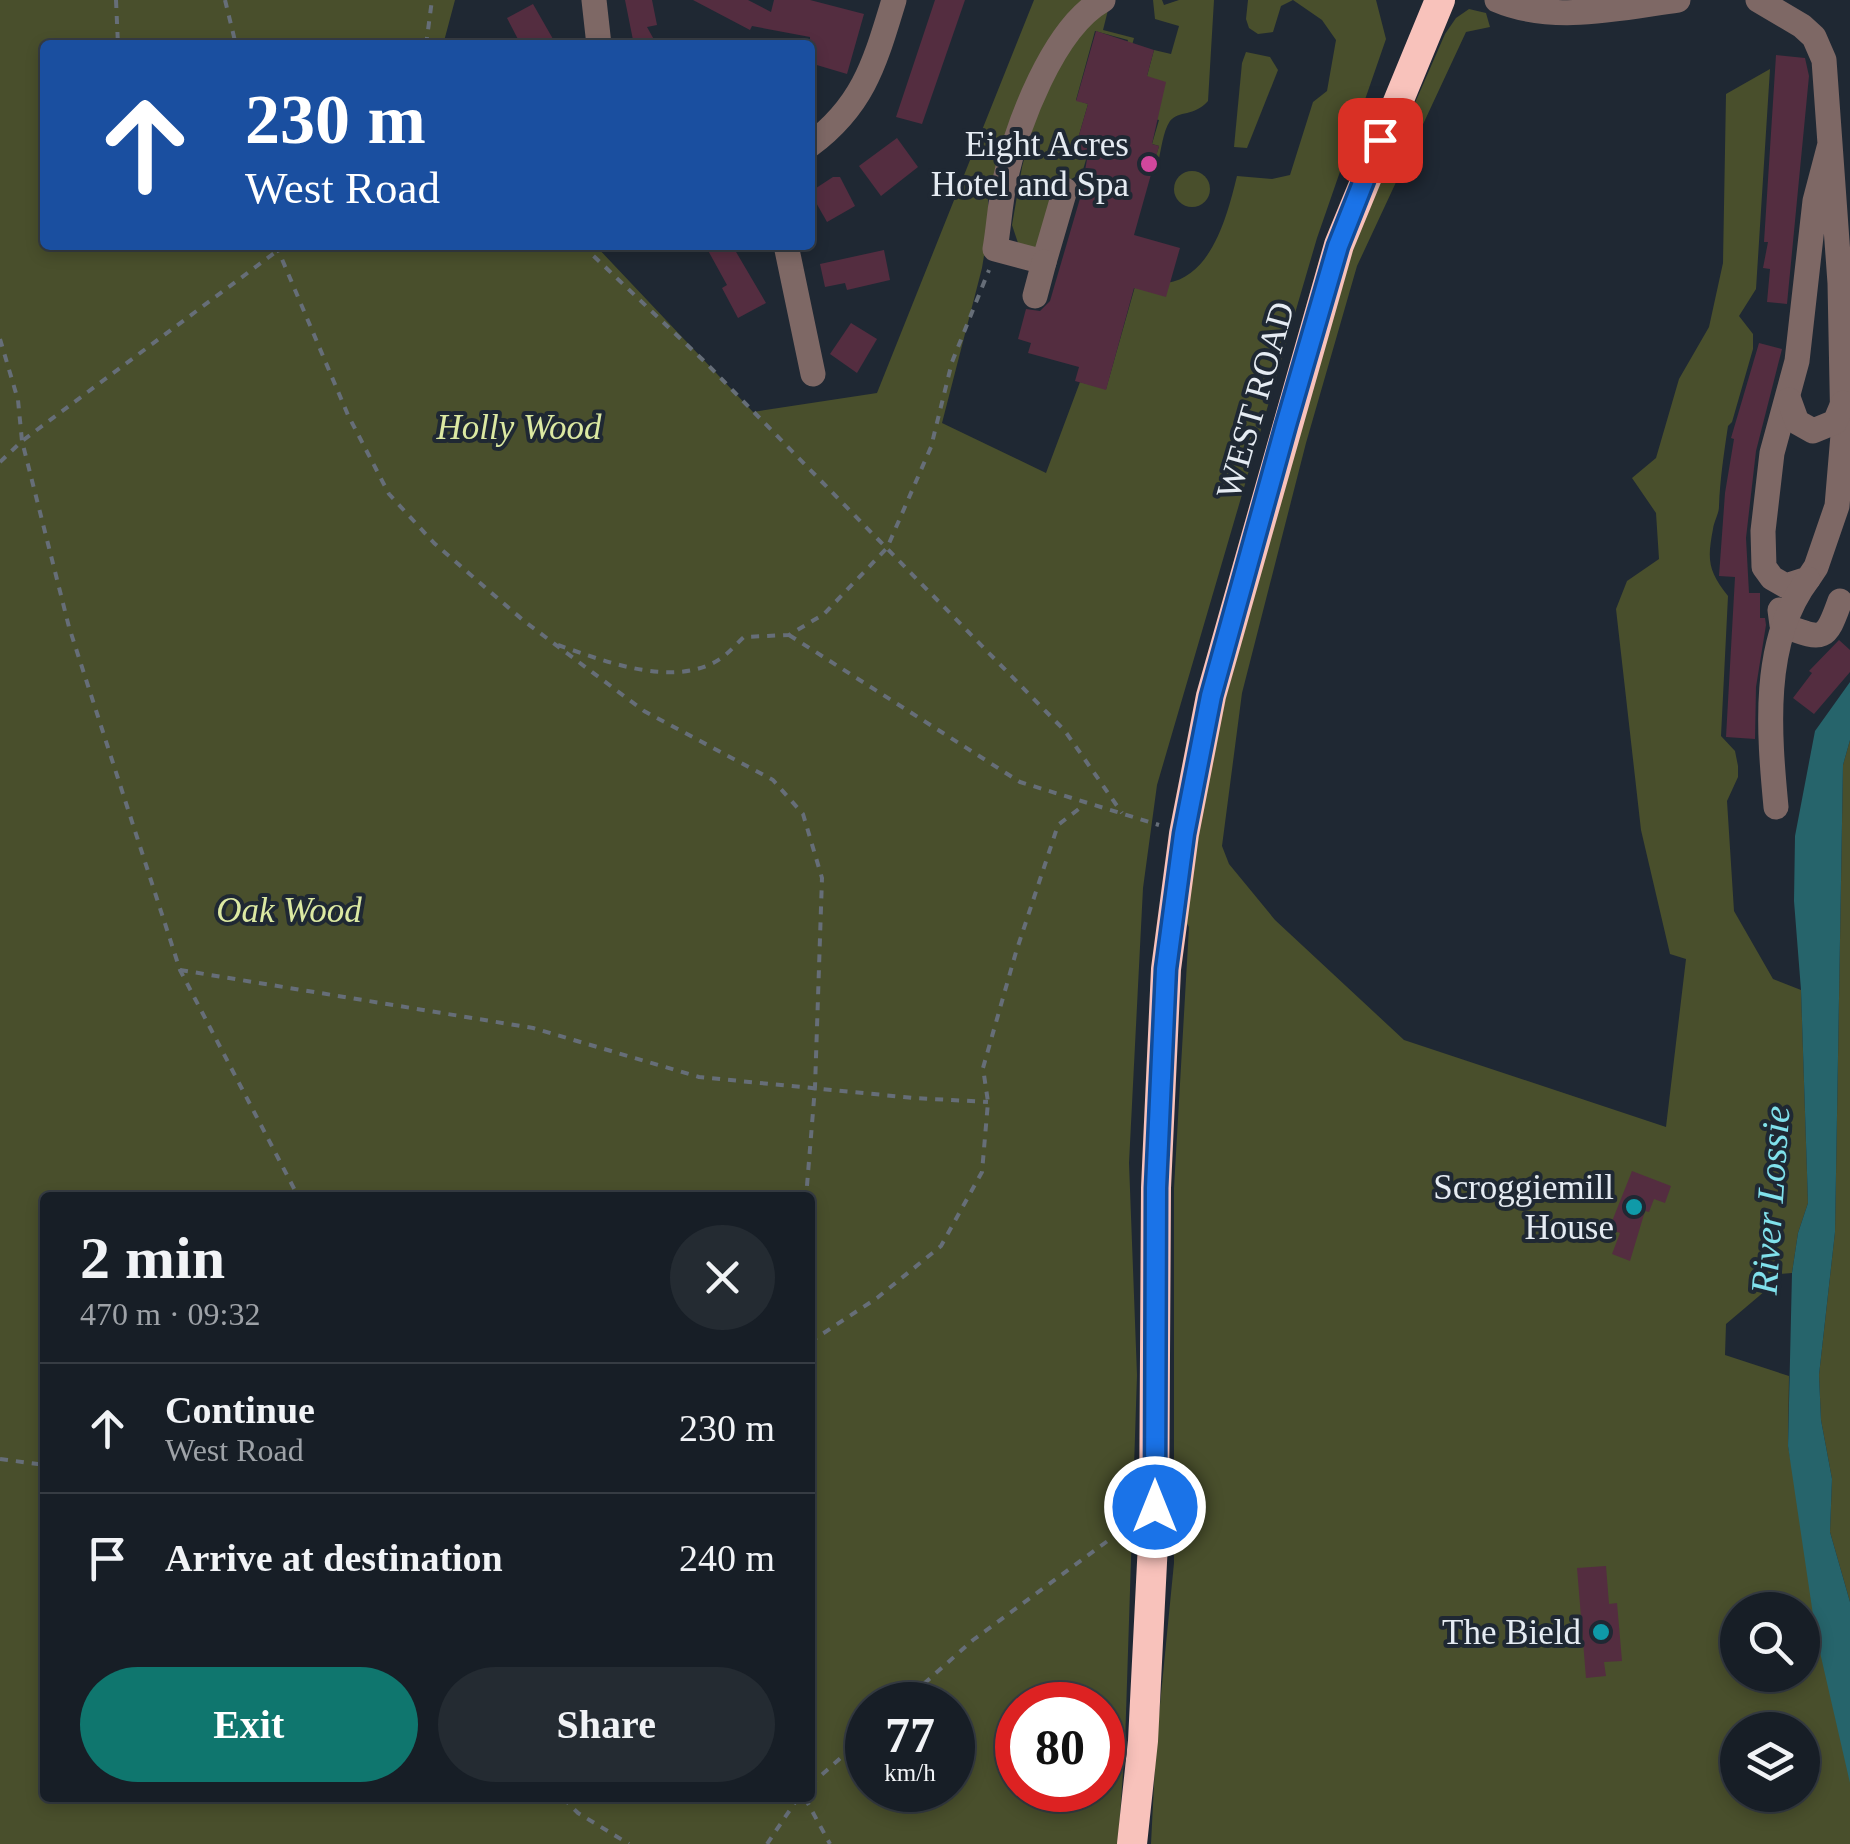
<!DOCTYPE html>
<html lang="en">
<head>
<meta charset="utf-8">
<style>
	:root { --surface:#171e26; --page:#242b32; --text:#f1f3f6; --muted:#9ea2a7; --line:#363c43; --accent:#0f766e }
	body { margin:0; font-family:"Times New Roman",serif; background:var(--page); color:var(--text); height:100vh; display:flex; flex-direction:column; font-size:38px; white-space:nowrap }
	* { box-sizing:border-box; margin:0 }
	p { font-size:32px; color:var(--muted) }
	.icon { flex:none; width:55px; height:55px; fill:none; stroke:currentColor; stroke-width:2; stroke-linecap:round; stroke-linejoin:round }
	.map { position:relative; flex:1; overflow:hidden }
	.details { position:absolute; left:40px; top:1192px; width:775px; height:610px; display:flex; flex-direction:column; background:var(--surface); border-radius:10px; box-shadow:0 5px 15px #0003,0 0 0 2px var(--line) }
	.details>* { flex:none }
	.guide { position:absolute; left:40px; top:40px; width:775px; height:210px; border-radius:10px; box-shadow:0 5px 15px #0003,0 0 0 2px var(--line); background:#1a4fa0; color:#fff; overflow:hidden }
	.buttons { position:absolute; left:1720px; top:1592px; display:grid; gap:20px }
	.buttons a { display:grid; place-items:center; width:100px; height:100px; border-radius:50%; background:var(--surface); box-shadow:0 5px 15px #0003,0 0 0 2px var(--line); font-size:50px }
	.speed { position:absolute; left:845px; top:1682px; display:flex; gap:20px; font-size:50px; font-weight:700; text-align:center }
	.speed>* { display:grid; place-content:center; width:130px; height:130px; border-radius:50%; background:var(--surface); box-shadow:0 5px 15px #0003,0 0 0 2px var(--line); line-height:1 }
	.speed small { font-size:25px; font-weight:400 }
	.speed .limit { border:15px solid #d22; background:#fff; color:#111 }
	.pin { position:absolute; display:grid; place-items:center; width:85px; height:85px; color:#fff; margin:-42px; border-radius:20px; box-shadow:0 5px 15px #0006 }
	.me { position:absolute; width:110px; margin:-55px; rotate:0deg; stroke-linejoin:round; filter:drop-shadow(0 0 8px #0008) }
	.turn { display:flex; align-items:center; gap:35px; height:210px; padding:0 40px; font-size:45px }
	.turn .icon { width:130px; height:130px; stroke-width:2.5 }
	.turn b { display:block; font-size:70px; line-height:85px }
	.round { display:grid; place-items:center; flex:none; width:105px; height:105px; border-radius:52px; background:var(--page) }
	.headline { display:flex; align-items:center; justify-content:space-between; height:170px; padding:0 40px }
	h1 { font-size:60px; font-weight:700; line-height:75px }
	.primary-button { display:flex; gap:20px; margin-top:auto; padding:20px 40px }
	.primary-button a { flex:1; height:115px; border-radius:60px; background:var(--accent); color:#fff; font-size:40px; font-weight:700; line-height:115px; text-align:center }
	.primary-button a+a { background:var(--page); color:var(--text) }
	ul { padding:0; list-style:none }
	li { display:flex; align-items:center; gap:30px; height:130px; padding:0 40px; border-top:2px solid var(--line) }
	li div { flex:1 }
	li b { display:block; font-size:38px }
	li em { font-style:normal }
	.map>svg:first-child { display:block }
	.green { fill:#494f2c; fill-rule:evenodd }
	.water { fill:#26646b }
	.building { fill:#542d40 }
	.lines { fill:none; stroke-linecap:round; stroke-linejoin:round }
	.path { stroke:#666e78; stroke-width:4; stroke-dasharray:8 8; stroke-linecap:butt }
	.minor { stroke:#7e6865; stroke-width:25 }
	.highway { stroke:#f8c2bb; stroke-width:30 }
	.route-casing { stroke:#114b97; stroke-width:25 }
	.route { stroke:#1a73e8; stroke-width:18 }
	.hotel-dot { fill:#d1479c; stroke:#1f2833; stroke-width:4 }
	.culture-dot { fill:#0f9aa8; stroke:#1f2833; stroke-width:4 }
	.labels { text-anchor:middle; stroke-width:8; stroke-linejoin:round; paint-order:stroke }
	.poi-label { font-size:35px; fill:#e5ebf2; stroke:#1f2833; text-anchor:end }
	.street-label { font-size:35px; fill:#e5ebf2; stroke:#1f2833 }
	.park-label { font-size:35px; font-style:italic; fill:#dce9a2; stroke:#1f2833 }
	.water-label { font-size:38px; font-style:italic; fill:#80e1ec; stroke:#1f2833 }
</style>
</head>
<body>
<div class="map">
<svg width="1850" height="1844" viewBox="0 0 1850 1844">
	<rect width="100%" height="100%" fill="#1f2833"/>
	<!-- green -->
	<g class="green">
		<path d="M0,0H455L443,45H45V245H595L753,412L877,393L1034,0H1089L1013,127L988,192V231L982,268L942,423L1046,473L1080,382L1106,389L1136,283C1146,283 1157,284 1167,283C1213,276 1228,212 1237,176L1272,179L1290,175L1313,102L1327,91L1336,40L1322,20L1293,0L1281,6L1273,32L1258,34L1249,28L1246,19L1248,0H1376L1386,39L1317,238L1157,785L1143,888L1129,1163L1137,1375L1125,1744L1118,1844H0ZM45,1198H810V1798H45ZM868,1705H952V1790H868ZM1018,1705H1102V1790H1018Z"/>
		<path d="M1153,0H1162L1164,5L1179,0H1214L1208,101C1194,117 1179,110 1170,121C1163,131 1161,151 1158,163L1153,166L1159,146L1152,144L1159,120L1155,119L1147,76L1154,50L1171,54L1179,26L1155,19Z"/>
		<path d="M1109,6L1103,30L1134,38L1131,49L1126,48L1128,40L1095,31L1076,100L1088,104L1075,149L1088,153L1082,173L1059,186L1040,250L1018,243L1012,225L1022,167L1042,93L1089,18Z"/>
		<path d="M1469,9L1486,13L1490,27L1466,32L1357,266L1306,443L1242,693L1222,846L1229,864L1275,920L1404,1040L1666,1127L1686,959L1670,954L1641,830L1616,609L1627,581L1659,559L1656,513L1632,478L1656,458L1679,379L1709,327L1723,263L1726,94L1770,69L1756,289L1739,316L1753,334V349L1732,422L1728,426C1724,453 1720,479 1719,506C1719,514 1714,521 1713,529C1707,560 1708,571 1728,596L1721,736L1735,751L1738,766V777L1727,801L1734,911L1773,979L1801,990L1808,1203L1798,1233L1792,1273L1780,1274L1765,1291L1726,1324L1725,1355L1789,1376L1788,1446L1850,1772V1844H1151L1156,1745L1174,1563V1188L1189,927L1186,922L1209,759L1347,259L1445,34L1456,18ZM1738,1610H1802V1675H1738ZM1738,1730H1802V1795H1738Z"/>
		<path d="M1246,52L1270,57L1278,70L1247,148L1234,147L1242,63Z"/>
		<circle cx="1192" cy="189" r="18"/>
		<path d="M1850,740V1602L1830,1532L1832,1479L1821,1420L1819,1375L1835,1232L1843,765Z"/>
	</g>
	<!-- water -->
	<path class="water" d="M1850,682V740L1843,765L1835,1232L1819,1375L1821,1420L1832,1479L1830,1532L1850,1602V1783L1816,1635L1788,1446L1792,1273L1798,1233L1808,1203L1801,990L1794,901L1795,836L1815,731Z"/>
	<!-- building -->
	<g class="building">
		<path d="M625,0H652L657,25L647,27L657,45H634Z"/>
		<path d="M693,0H748L771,12L774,0H810L864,14L847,74L810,63V37L752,26L750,30Z"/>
		<path d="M935,0H965L922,124L896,117Z"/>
		<path d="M533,4L553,39L542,45H521L507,18Z"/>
		<path d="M1096,31L1154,50L1147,76L1166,82L1152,144L1159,146L1134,235L1180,248L1166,297L1134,288L1106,390L1075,381L1079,367L1028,353L1031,343L1018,339L1026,309L1040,311L1050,301L1081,195L1088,153L1075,149L1088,104L1076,101Z"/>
		<path d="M1776,55L1805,58L1809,76L1787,304L1767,302L1770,269L1763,268L1768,242H1764Z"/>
		<path d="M897,138L918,167L881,196L859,166Z"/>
		<path d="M833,177H840L855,206L827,222L810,192Z"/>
		<path d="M705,245H732L766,303L738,318L722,288L727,285Z"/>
		<path d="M884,250L890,280L847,290L845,283L825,287L820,264Z"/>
		<path d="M851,323L877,339L857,373L830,354Z"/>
		<path d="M1759,343L1782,349L1756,451L1746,538L1749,593H1760V618H1765L1766,625L1756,687L1755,739L1726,737L1735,577L1719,576L1725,493L1734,439L1731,438Z"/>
		<path d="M1839,640L1850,650V672L1814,714L1793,698L1812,673L1809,671Z"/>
		<path d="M1632,1171L1671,1186L1665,1203L1654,1199L1649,1212L1645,1211L1630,1261L1612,1254L1620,1233L1609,1229Z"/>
		<path d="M1606,1566L1609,1604L1617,1603L1622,1661L1604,1662L1606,1676L1586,1678L1577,1568Z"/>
	</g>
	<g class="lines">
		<!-- path -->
		<g class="path">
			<path d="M116,0L118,45"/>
			<path d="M225,0L236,45"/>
			<path d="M426,45L432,0"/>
			<path d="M276,245L348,415L389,494L434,543L524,621L644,711L773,780L803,814L822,878L815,1087L806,1198"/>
			<path d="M582,245L706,363L1065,731L1122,813"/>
			<path d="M0,339L18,400L22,441L69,627L180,970L299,1198"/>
			<path d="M0,462L22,441L277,251"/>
			<path d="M789,635L1020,782L1159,825"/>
			<path d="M558,645C604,661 674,689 720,659C729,653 736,644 744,637L789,635L824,614L887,548L931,447L952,362L989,270"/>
			<path d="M180,970L533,1028L699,1077L914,1098L988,1102"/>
			<path d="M810,1342L877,1298L941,1246L982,1172L988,1102L983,1068L1016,952L1058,825L1084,805"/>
			<path d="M0,1459L45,1465"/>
			<path d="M900,1705L973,1640L1128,1526"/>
			<path d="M810,1785L868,1734"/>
			<path d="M563,1798L578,1813L629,1844"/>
			<path d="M805,1798L830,1844"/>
			<path d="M767,1844L798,1798"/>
		</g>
		<!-- minor -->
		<g class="minor">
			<path d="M594,0L599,45"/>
			<path d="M1497,0C1553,24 1620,8 1678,0"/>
			<path d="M1758,0L1802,26L1814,37L1824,60L1840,283L1843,435L1837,506L1816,567L1808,579L1786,586L1772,578L1764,567L1763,531L1772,453L1797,361L1815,201L1830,144"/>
			<path d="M810,145C864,105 875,62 894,0"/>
			<path d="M1065,190L1044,262L995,249C999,226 1000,202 1005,180C1017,126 1053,28 1103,0"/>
			<path d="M786,245L813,374"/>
			<path d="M1035,296L1044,262"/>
			<path d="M1789,400L1797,422L1813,431L1835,422L1843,403"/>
			<path d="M1780,610L1782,625C1823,640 1825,643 1840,601"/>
			<path d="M1776,807C1769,733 1761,641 1808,579"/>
		</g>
		<!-- highway -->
		<path class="highway" d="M1132,1844L1143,1741L1154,1523L1156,1188L1166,969L1184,834L1211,696L1339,245L1440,0"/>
	</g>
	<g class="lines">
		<!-- route casing -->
		<g class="route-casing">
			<path id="route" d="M1155,1507L1156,1188L1166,969L1184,834L1211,696L1286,425L1338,246L1380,140"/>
		</g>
		<!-- route -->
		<use href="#route" class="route"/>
	</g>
	<!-- markers -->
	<circle class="hotel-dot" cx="1149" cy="164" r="10"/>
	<g class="culture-dot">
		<circle cx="1634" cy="1207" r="10"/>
		<circle cx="1601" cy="1632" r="10"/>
	</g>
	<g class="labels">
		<!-- poi labels -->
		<g class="poi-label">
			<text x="1129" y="156">Eight Acres<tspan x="1129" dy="40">Hotel and Spa</tspan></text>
			<text x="1614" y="1199">Scroggiemill<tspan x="1614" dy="40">House</tspan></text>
			<text x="1581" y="1644">The Bield</text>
		</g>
		<!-- street labels -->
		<g class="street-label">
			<text transform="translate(1255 400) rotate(-74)" y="12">WEST ROAD</text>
		</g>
		<!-- park labels -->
		<g class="park-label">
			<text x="519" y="439">Holly Wood</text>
			<text x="289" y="922">Oak Wood</text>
		</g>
		<!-- water labels -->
		<g class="water-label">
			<text transform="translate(1770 1200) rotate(-86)" y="13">River Lossie</text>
		</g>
	</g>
</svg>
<div class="buttons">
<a><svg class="icon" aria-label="search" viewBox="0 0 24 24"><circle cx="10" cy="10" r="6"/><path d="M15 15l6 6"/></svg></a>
<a><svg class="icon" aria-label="layers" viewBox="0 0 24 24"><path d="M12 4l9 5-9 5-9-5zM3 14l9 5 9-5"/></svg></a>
</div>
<div class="speed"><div>77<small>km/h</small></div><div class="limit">80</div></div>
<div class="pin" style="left:1380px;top:140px;background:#d93025"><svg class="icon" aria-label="arrive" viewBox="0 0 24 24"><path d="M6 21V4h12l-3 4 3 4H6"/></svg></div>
<svg class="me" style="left:1155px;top:1507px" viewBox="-20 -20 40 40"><circle r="17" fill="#1a73e8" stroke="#fff" stroke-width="3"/><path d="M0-11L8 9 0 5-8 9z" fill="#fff"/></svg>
<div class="guide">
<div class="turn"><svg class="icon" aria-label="ahead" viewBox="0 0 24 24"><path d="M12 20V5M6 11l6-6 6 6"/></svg><div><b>230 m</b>West Road</div></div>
</div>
<section class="details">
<div class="headline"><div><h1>2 min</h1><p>470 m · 09:32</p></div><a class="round"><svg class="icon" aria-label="close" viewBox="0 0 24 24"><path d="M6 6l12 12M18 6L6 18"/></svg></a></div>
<ul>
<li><svg class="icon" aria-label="ahead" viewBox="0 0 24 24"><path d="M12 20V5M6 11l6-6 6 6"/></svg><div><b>Continue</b><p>West Road</p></div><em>230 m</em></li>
<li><svg class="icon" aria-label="arrive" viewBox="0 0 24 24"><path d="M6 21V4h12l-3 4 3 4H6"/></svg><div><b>Arrive at destination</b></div><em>240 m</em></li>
</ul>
<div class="primary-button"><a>Exit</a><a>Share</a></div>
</section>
</div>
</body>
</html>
